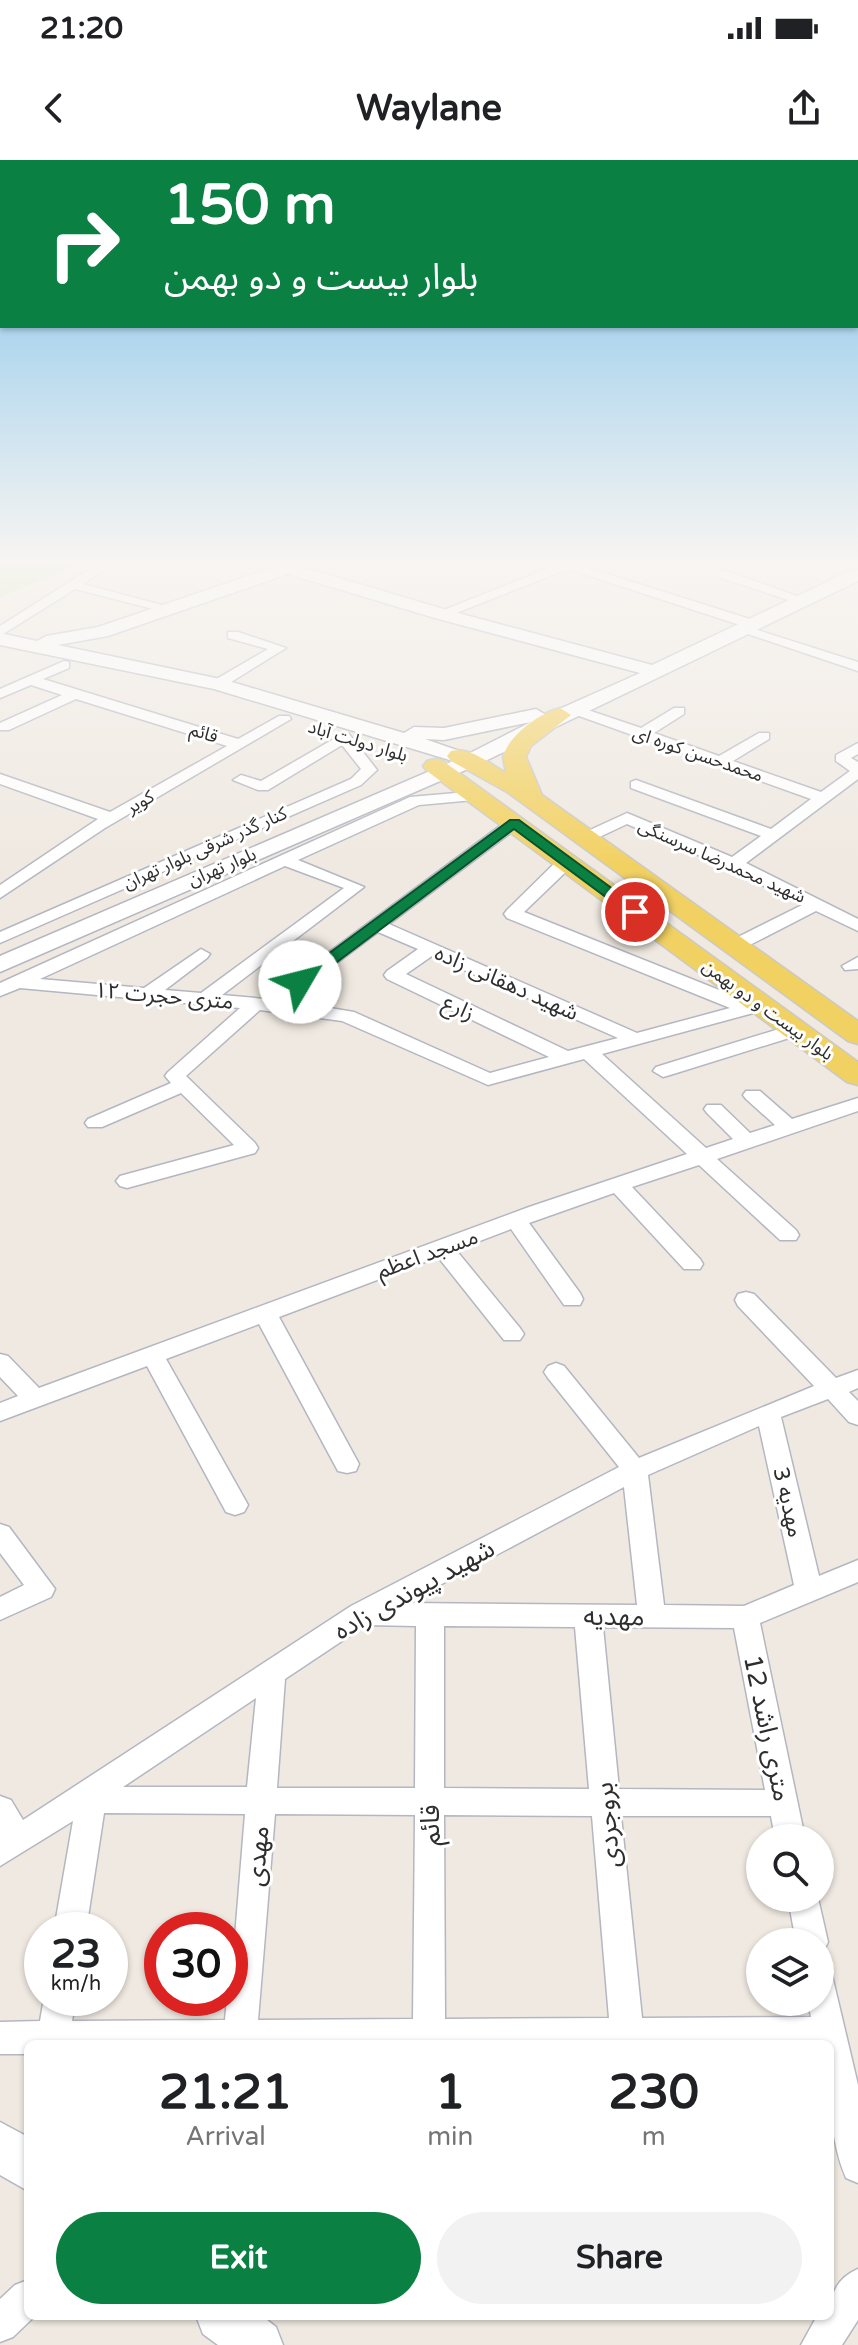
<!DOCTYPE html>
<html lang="en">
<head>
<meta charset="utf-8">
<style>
	:root { --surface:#fff; --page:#f2f2f2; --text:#202124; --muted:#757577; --accent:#0b8043 }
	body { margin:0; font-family:"Varela Round","Noto Sans Arabic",sans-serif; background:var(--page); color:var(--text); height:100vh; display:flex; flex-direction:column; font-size:30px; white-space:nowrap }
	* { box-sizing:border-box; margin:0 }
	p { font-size:26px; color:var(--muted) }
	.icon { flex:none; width:44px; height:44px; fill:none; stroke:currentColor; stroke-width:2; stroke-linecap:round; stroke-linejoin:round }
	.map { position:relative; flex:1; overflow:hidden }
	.side { position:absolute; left:24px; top:1880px; width:810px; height:280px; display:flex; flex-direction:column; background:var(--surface); border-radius:12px; box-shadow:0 2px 6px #0004 }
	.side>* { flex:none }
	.guide { position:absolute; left:0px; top:0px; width:858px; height:168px; box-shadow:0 2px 6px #0004; background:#0b8043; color:#fff; overflow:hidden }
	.fabs { position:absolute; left:746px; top:1664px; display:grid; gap:16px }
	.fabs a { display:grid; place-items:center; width:88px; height:88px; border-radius:50%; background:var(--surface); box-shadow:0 2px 6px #0004; font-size:40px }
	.speed { position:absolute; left:24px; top:1752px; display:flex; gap:16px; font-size:40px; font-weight:700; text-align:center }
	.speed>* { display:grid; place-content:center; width:104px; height:104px; border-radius:50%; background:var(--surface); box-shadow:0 2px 6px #0004; line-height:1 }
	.speed small { font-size:20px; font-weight:400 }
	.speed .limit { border:12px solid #d22; background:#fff; color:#111 }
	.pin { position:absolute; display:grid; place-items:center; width:68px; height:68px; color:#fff; margin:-34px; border:4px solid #fff; border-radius:50%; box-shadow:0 2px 8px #0007 }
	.me { position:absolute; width:88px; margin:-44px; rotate:53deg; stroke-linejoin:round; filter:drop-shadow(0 0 6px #0008) }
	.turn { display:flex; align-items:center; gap:28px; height:168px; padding:0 32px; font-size:36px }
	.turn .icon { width:104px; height:104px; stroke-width:2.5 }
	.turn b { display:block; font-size:56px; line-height:68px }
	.eta { display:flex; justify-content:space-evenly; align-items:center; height:136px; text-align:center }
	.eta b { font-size:48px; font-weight:700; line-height:56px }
	.button { display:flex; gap:16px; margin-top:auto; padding:16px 32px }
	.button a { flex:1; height:92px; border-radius:48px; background:var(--accent); color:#fff; font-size:32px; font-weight:700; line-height:92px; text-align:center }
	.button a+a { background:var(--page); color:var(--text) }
	.status { display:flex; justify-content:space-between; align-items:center; height:56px; padding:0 40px; background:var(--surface); direction:ltr }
	.status svg { height:22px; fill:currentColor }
	header { display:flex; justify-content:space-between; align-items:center; height:104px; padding:0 32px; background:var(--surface); font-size:36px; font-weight:700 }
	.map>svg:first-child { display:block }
	.green { fill:#b6e59e }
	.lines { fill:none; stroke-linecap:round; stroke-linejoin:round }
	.street-casing { stroke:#b4b7c1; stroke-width:3 }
	.secondary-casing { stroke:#b4b7c1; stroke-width:3 }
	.primary-casing { stroke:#c9c9c9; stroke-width:3 }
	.street { fill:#fff; fill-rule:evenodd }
	.secondary { fill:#fff; fill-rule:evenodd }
	.primary { fill:#f2d163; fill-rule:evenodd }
	.route { fill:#0b8043; stroke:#07532c; stroke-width:2 }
	.labels { text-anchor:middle; stroke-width:6; stroke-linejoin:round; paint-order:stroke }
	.far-street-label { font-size:18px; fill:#2e2e2e; stroke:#fff }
	.street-label { font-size:22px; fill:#2e2e2e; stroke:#fff }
	.near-street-label { font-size:26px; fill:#2e2e2e; stroke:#fff }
</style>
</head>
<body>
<div class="status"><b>21:20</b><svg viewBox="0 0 49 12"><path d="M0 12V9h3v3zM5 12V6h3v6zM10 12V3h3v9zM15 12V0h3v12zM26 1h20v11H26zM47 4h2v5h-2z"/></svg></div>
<header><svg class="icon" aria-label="back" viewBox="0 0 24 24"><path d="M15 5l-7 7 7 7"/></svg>Waylane<svg class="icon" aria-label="share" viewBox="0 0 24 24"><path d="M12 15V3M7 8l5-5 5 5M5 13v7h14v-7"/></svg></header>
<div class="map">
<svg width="858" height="2185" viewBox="0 0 858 2185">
	<rect width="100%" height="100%" fill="#efe9e1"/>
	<!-- green -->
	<path class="green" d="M0,400H81L63,411L0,437Z"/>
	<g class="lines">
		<!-- street casing -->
		<g class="street-casing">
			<g id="street">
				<path d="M104,400H118L83,424L169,447V453L75,429L0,476V466Z"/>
				<path d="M253,400H272L294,408L288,412Z"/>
				<path d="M569,400H586L579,405L756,461V467H748L858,502V511L733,469L743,466L568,409L446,457L434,454Z"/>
				<path d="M719,411H727L808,440L797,443L719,417Z"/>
				<path d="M228,472H238L286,488L223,527H213V521L268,489L228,478Z"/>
				<path d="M64,501L69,502V508L43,519L238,579L279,556H289L291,559L105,668L0,738V725L98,659L0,624V614L110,652L227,586L76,539L9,570H0V563L62,535L31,525L0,538V529Z"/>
				<path d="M573,545L641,568L674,548H684V554L654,573L719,596L759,573H769V579L733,601L821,632L850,611L836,601V595L858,583V594L851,598L858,602V619L746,703L858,759V771L816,751L740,790H728L725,786L728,782L802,745L728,708L627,664L591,681H579V675L627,653L732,697L761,676L631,628V622L636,620L771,669L811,639L568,552V546Z"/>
				<path d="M344,573L349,574L377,610L361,625L0,783V772L351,619L361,609L342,585L268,630H258L233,620L241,615L261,621Z"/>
				<path d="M479,631L485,633V639L419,645L298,700L364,727L222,835L277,840L294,818L508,660H520V666L389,764L637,873L730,848L507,758L504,754L507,750L561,697L567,696L575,701L573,705L524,752L749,842L768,841L770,845L768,849L602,894L706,988L733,979L707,953L704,949L707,945H721L750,973L775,965L746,939L743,935L746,931H760L792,959L858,938V951L717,999L796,1070L799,1075L796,1080H780L699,1005L632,1027L700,1099L703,1104L700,1109H684L614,1033L529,1063L580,1133L583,1139L580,1145H564L511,1069L456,1090L520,1168L524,1174L520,1180H504L438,1097L279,1157L359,1304L356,1311L347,1313L338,1311L259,1164L166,1199L248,1345L244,1352L235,1355L226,1352L147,1206L0,1261V1243L18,1236L0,1217V1194L8,1196L39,1228L529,1047L687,994L584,899L488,925L342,861L260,850L186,916L255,983L258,988L255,993L127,1028L120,1026L116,1021L120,1016L234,985L181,933L102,967H88L85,963L88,959L171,923L165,916L168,912L240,848L20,828L0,836V823L410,637ZM285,706L344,728L201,833L165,830L207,798L210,794L201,789L144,828L40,819ZM378,772L418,789L387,811L384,815L387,819L549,897L490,913L354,852L294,842L306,826ZM432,796L618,878L568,891L406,814Z"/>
				<path d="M858,797V809L845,810L842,806Z"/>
				<path d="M795,864L804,870L802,874L670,915L663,917L653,911L656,907Z"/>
				<path d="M746,1132L754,1134L836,1218L858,1210V1228L849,1232L858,1241V1265L849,1262L828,1239L781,1257L819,1416L858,1400V1422L760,1463L805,1678H775L771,1656H621L642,1858L811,1857L808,1842H820V1806L831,1811L858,1925V2023L846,2018C828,1976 830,1929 830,1884H28V1894H0V1862L40,1861L44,1838H76L72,1861L225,1860L227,1838H230L245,1654L104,1653L86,1770H54L73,1661L0,1706V1636L11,1640L23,1660L351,1446L619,1307L548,1218L544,1212L548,1206L556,1203L564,1206L639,1298L814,1226L738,1146L735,1140L738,1134ZM759,1266L794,1425L744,1446L664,1445L648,1315ZM624,1327L637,1445L406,1443ZM366,1465L416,1466L415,1628H277L285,1519ZM444,1466L575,1467L589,1629L444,1628ZM603,1467L734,1468L765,1630L619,1629ZM256,1538L247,1627H123ZM275,1654L415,1655L413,1859L258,1860ZM444,1655L592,1656L609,1858L445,1859Z"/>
				<path d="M0,1364L9,1367L55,1429L51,1437L0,1460V1437L24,1425L0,1393Z"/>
				<path d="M788,1738H818L828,1782L823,1793L820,1794V1782H796Z"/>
				<path d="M858,2109V2160L842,2185H801L817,2156H830C830,2134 837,2118 858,2109Z"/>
				<path d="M28,2120V2156H35L13,2177L0,2182V2139L15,2125Z"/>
			</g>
		</g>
		<!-- secondary casing -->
		<g class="secondary-casing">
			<g id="secondary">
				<path d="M295,400H312L311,406L305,408L447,450L652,505L852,410L858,409V421L477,605L0,812V796L453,601L214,529L0,485V473L37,481L46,476L98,467ZM288,414L435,458L640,513L546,555L536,549L444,568L414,567L404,573L225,520L58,485L108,476ZM531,562L468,594L425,579L444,580Z"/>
				<path d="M0,1962L28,1977V2031L0,2015Z"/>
				<path d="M196,2156H262L276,2167L283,2185H218L203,2174Z"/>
			</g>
		</g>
		<!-- primary casing -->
		<g class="primary-casing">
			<g id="primary">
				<path d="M560,548L571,555L531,586L526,597L542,635L858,861V884L848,881L507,632L451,601L447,596L451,591C470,586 490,604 506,613L503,597C509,575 538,554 560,548Z"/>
				<path d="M435,599L443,601L858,902V925L847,922L427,611L423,606L427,601Z"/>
			</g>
		</g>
		<!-- street -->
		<use href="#street" class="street"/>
		<!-- secondary -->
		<use href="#secondary" class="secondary"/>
		<!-- primary -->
		<use href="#primary" class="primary"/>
	</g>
	<!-- sky -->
	<linearGradient id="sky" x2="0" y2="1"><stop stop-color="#7abfeb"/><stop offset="0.57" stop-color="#f8f5f2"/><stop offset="1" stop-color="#f8f5f2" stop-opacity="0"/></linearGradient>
	<rect width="858" height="706" fill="url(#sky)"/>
	<!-- route -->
	<path class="route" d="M510,660H519L640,749V755H630L514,669L305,826H294V819Z"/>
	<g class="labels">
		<!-- far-street labels -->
		<g class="far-street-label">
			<text transform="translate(204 573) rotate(17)" y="6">قائم</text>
			<text transform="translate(358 581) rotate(17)" y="6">بلوار دولت آباد</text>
			<text transform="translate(698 594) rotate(19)" y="6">محمدحسن کوره ای</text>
			<text transform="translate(140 642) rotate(-30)" y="6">کویر</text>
			<text transform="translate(205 688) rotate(-24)" y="6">کنار گذر شرقی بلوار تهران</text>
			<text transform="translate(722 701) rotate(24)" y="6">شهید محمدرضا سرسنگی</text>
			<text transform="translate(222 707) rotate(-23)" y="6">بلوار تهران</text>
			<text transform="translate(768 850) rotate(36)" y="6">بلوار بیست و دو بهمن</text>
		</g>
		<!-- street labels -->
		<g class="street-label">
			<text transform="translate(507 822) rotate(24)" y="8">شهید دهقانی زاده</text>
			<text transform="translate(164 835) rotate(5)" y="8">۱۲ متری حجرت</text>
			<text transform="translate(459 847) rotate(25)" y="8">زارع</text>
			<text transform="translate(427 1093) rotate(-20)" y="8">مسجد اعظم</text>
			<text transform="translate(789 1342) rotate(77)" y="8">مهدیه 3</text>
		</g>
		<!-- near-street labels -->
		<g class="near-street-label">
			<text transform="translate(414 1429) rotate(-29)" y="9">شهید پیوندی زاده</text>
			<text transform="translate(614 1456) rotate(1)" y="9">مهدیه</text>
			<text transform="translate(768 1568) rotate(78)" y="9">12 متری راشد</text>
			<text transform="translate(430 1665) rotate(-90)" y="9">قائم</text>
			<text transform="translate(607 1665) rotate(-95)" y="9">بروجردی</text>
			<text transform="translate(257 1696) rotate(-85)" y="9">مهدی</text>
		</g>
	</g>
</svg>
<div class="fabs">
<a><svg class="icon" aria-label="search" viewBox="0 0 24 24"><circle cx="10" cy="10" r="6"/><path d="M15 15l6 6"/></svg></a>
<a><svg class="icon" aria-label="layers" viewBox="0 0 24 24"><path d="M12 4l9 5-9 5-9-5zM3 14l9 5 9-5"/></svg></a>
</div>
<div class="speed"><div>23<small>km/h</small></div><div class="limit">30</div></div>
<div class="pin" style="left:635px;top:752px;background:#d93025"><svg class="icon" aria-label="arrive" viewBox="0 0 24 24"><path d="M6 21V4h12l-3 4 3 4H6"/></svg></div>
<svg class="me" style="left:300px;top:822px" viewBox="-20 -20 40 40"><circle r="19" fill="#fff"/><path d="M0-13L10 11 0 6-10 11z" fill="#0b8043"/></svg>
<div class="guide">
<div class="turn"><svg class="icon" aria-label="right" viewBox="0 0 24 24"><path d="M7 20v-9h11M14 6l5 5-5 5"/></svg><div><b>150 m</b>بلوار بیست و دو بهمن</div></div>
</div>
<section class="side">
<div class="eta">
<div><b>21:21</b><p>Arrival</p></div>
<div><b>1</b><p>min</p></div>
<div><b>230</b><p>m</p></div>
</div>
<div class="button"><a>Exit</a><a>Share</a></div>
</section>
</div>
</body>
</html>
